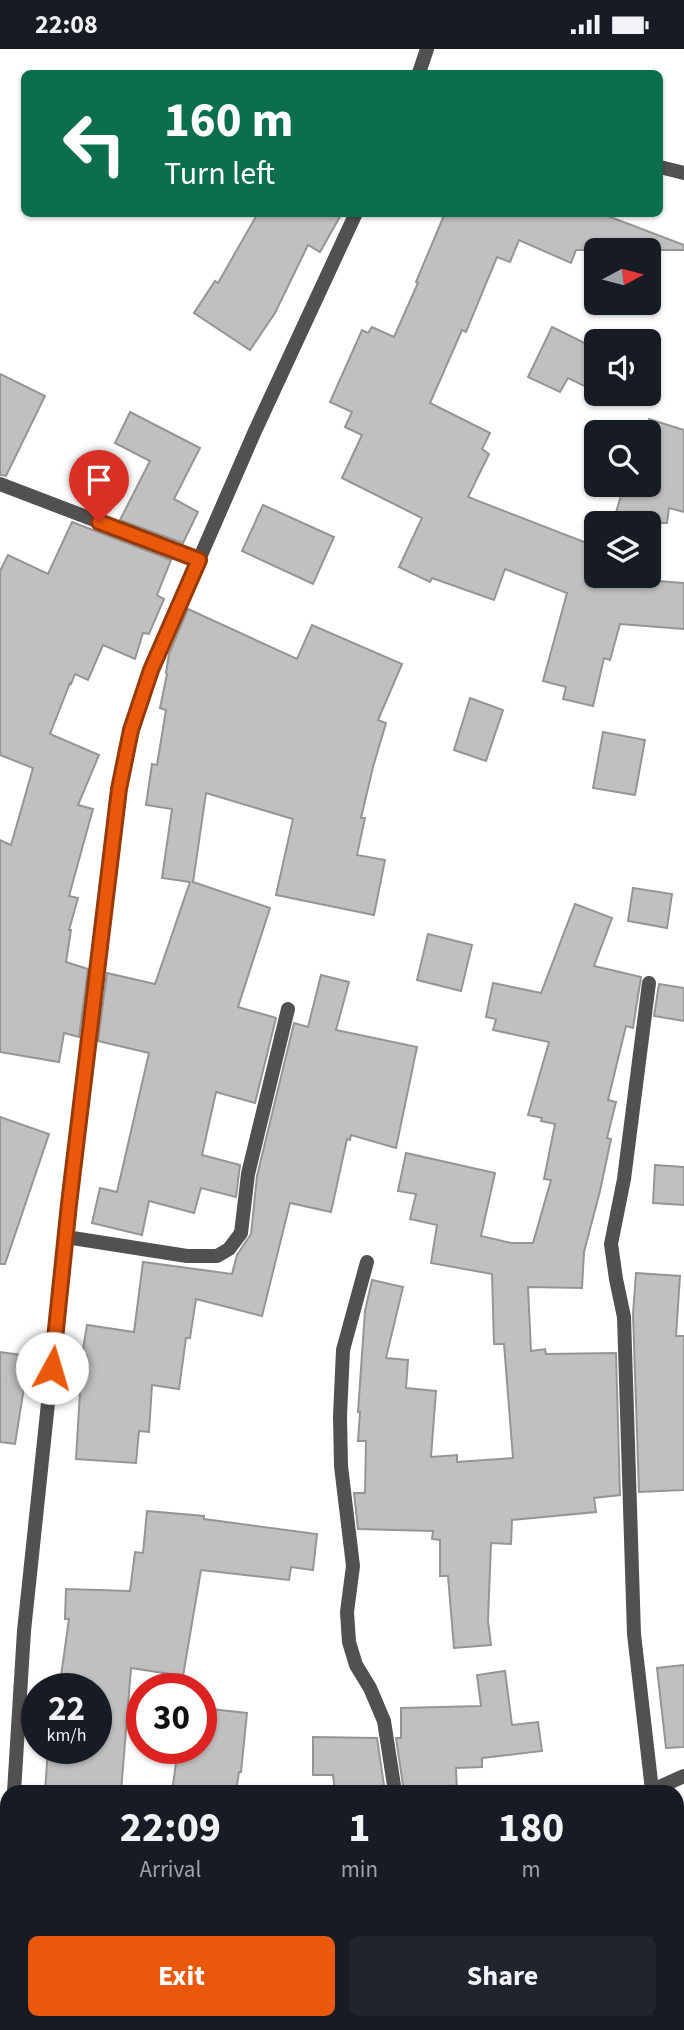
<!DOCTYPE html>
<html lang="en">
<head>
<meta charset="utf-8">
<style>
	:root { --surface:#171b24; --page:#20242c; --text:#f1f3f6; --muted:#9ea1a6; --accent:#ea580c }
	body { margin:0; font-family:"Source Sans 3",sans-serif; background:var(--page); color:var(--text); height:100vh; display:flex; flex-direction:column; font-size:26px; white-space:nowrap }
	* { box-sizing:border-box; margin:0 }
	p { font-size:23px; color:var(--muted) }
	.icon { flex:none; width:38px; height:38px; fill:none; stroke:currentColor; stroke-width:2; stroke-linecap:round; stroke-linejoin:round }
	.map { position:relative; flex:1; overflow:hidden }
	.side { position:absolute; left:0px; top:1736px; width:684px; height:245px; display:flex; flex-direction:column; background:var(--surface); border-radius:21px 21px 0 0; box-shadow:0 2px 5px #0004 }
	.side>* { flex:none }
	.top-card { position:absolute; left:21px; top:21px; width:642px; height:147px; border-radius:10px; box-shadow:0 2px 5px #0004; background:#0b6e4f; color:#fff; overflow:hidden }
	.needle { width:46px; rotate:83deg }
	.tools { position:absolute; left:584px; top:189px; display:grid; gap:14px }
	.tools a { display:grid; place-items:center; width:77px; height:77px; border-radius:10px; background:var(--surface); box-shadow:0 2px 5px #0004; font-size:35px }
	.speed { position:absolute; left:21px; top:1624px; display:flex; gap:14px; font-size:35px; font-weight:700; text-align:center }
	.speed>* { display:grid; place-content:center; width:91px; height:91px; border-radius:50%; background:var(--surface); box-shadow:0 2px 5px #0004; line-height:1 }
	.speed small { font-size:18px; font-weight:400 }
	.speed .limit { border:10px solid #d22; background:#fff; color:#111 }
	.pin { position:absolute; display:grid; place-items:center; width:60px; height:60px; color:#fff; margin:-72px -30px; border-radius:50% 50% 50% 0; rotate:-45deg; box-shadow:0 0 7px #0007 }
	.pin .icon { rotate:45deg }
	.me { position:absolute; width:77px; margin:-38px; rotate:6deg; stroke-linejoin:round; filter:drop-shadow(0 0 5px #0008) }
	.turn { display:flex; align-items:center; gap:24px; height:147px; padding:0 28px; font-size:32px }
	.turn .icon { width:91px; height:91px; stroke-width:2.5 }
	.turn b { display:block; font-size:49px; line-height:60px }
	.eta { display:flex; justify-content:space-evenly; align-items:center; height:119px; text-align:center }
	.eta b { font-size:42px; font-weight:700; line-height:49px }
	.action { display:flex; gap:14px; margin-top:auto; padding:14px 28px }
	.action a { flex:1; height:80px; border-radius:10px; background:var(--accent); color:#fff; font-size:28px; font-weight:700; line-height:80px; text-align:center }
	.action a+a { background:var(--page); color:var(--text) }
	.status { display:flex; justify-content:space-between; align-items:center; height:49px; padding:0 35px; background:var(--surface); direction:ltr }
	.status svg { height:19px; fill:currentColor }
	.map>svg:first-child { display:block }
	.building { fill:#c0c0c0; stroke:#959595; stroke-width:2 }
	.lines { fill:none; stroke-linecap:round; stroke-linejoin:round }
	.minor { stroke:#515151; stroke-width:14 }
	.route-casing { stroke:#983908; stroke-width:18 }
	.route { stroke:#ea580c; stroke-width:12 }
</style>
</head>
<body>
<div class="status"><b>22:08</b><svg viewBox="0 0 49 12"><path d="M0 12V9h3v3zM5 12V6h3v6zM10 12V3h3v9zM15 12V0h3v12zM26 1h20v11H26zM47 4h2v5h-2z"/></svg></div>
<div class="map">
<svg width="684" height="1981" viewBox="0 0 684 1981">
	<rect width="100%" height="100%" fill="#fff"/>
	<!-- building -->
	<g class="building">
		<path d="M258,164H342L320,203L308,196L275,264L250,301L194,264L215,232L218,234Z"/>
		<path d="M445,164H600L684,196V201H576L571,214L519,191L510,213L497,208L466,283L462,281L430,354L490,384L482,400L489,405L468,448L597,498V528L659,527L658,532L684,534V580L620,575L610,611L604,609L593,657L563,650L566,638L543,632L567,544L505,520L494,551L432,529L430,533L399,518L422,469L342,429L362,386L345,378L352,363L330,353L362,281L368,284L372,278L394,288L418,234L416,233Z"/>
		<path d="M552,278L597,300V343L568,329L560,343L528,328Z"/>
		<path d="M0,325L45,347L6,427L0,426Z"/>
		<path d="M130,363L200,399L174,450L198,463L183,494L120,471L150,412L115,394Z"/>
		<path d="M649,370L684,381V463L669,459L667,474H613L624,436H649Z"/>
		<path d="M263,456L334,488L313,535L242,502Z"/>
		<path d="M72,473L171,511L157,546L164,550L149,585L143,584L135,610L103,596L88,631L75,625L71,635L70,634L50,685L99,706L78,756L93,760L69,847L78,849L69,881H71L66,913L88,920L79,988L64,984L59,1013L0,1003V791L11,796L33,719L0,706V522L8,506L48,525Z"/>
		<path d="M188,560L297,610L312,576L402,615L378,671L386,674L373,718L361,769H365L357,806L385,811L374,866L276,846L293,770L206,744L193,833L270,859L238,958L276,969L255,1054L216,1043L202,1106L240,1116L236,1148L201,1139L194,1164L149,1152L142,1186L92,1174L100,1139L117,1143L149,1004L98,992L107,924L155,935L190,833L162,829L172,760L146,756L152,715L157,716L166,661L160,659L167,625L166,624L169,605Z"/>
		<path d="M470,649L503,661L486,712L454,701Z"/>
		<path d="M603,683L645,691L635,746L593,739Z"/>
		<path d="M633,839L672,845L667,879L628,872Z"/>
		<path d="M575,855L612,869L594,917L641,928L633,979L626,977L608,1051L616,1053L607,1089L611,1090L600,1142L584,1203L582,1239L528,1238L531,1302L545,1300L546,1305L616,1304L620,1446L594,1449L596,1463L512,1471L511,1495L491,1494L488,1572L491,1596L454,1599L448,1527H440V1491L432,1490L433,1482L358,1480L354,1444H365L366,1392H358L360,1363H358L365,1262L372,1231L403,1238L386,1309L408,1311L406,1339L436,1342L431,1408L457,1406V1413L513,1409L504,1295H494L492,1225L431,1214L437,1176L410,1170L416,1145L398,1142L406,1104L495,1124L481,1187L511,1194H533L551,1131L544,1130L555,1075L541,1072L542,1069L528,1066L549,993L493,981L496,970L486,968L493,934L541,944Z"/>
		<path d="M428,885L472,896L461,942L417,931Z"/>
		<path d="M321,926L349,933L336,981L417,998L396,1099L351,1086L350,1091L347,1090L331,1163L290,1154L262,1267L196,1250L190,1289H186L179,1340L152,1336L149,1383L139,1382L136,1414L76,1410L80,1343L87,1307L82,1306L87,1276L134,1283L143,1213L232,1225L237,1206L251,1185L257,1127L294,974L308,978Z"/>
		<path d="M659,935L684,939V972L654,967Z"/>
		<path d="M0,1068L49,1085L5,1215H0Z"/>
		<path d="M655,1116L684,1118V1156L653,1154Z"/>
		<path d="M636,1224L680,1227L676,1287H684V1441L639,1443L633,1265Z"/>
		<path d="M0,1303L29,1307L15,1395L0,1393Z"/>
		<path d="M147,1462L204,1467V1470L317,1485L313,1521L291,1518L289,1531L201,1521L183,1627L131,1619L121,1743H45L48,1699H96V1640H81L82,1630L61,1627L69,1570H65L66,1540L130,1542L135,1503L143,1504Z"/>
		<path d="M684,1616V1698L666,1699L657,1619Z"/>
		<path d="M505,1622L512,1676L538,1673L542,1702L482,1709V1718L456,1719L457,1743H404L396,1689H401V1659L481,1657L477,1626Z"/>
		<path d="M201,1659L247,1664L241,1723H239L236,1743H172L178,1699H201Z"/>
		<path d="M313,1688L377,1689L385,1743H335L333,1726H313Z"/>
	</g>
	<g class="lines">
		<!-- minor -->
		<g class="minor">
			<path d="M419,24L427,0"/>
			<path d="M660,118L684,124"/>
			<path d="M0,435L199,511"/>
			<path d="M649,934L624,1130L611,1195L616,1230L624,1268L634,1585L652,1741"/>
			<path d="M66,1188L187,1207H217L229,1200L241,1184L248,1125L288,960"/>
			<path d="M367,1213L343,1301L340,1367L341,1417L353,1517L347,1563L349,1593L356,1616L370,1639L384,1672L395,1743"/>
			<path d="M14,1743L24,1582L69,1155L119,740L132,681L151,621L255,382L356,164"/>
			<path d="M648,1743L684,1727"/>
			<path d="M1,1981L7,1843"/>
			<path d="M55,1981L78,1974"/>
			<path d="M306,1981V1974"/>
		</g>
	</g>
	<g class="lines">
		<!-- route casing -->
		<g class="route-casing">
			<path id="route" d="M52,1319L69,1155L119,740L131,681L151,621L199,511L99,473"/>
		</g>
		<!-- route -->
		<use href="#route" class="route"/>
	</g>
</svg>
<div class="tools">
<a><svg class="needle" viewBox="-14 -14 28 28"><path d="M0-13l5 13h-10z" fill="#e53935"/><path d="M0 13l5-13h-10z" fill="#9ea1a6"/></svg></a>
<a><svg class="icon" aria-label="sound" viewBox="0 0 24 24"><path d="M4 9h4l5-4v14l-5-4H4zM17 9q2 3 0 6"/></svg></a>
<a><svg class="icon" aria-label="search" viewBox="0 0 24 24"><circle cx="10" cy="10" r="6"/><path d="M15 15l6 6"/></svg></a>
<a><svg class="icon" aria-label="layers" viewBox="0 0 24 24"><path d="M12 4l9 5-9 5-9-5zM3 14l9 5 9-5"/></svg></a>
</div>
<div class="speed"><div>22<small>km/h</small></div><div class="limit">30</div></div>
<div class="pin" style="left:99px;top:473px;background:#d93025"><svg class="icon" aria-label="arrive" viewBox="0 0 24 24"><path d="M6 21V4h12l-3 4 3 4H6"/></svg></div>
<svg class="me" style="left:52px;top:1319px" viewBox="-20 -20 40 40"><circle r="19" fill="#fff"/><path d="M0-13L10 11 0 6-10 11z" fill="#ea580c"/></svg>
<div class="top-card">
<div class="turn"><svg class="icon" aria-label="left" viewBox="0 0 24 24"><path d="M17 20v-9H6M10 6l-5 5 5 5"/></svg><div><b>160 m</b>Turn left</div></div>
</div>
<section class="side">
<div class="eta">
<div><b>22:09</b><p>Arrival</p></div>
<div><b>1</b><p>min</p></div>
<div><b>180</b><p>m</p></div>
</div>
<div class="action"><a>Exit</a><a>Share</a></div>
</section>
</div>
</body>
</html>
